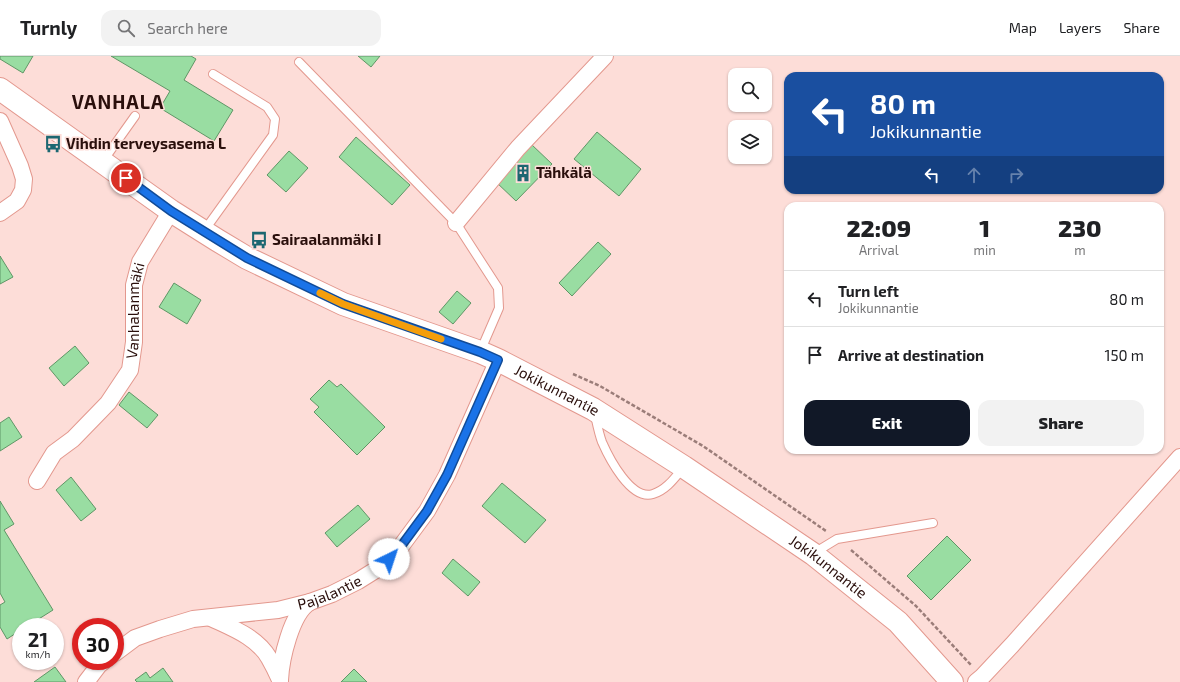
<!DOCTYPE html>
<html lang="en">
<head>
<meta charset="utf-8">
<style>
	:root { --surface:#fff; --page:#f2f2f2; --text:#202124; --muted:#757577; --line:#e0e0e0; --accent:#111827 }
	body { margin:0; font-family:"Exo 2",sans-serif; background:var(--page); color:var(--text); height:100vh; display:flex; flex-direction:column; font-size:15px; white-space:nowrap }
	* { box-sizing:border-box; margin:0 }
	p { font-size:13px; color:var(--muted) }
	.icon { flex:none; width:22px; height:22px; fill:none; stroke:currentColor; stroke-width:2; stroke-linecap:round; stroke-linejoin:round }
	.map { position:relative; flex:1; overflow:hidden }
	.side { position:absolute; left:784px; top:146px; width:380px; height:252px; display:flex; flex-direction:column; background:var(--surface); border-radius:12px; box-shadow:0 1px 3px #0004 }
	.side>* { flex:none }
	.hud { position:absolute; left:784px; top:16px; width:380px; height:122px; border-radius:12px; box-shadow:0 1px 3px #0004; background:#1a4fa0; color:#fff; overflow:hidden }
	.fabs { position:absolute; left:728px; top:12px; display:grid; gap:8px }
	.fabs a { display:grid; place-items:center; width:44px; height:44px; border-radius:8px; background:var(--surface); box-shadow:0 1px 3px #0004; font-size:20px }
	.speed { position:absolute; left:12px; top:562px; display:flex; gap:8px; font-size:20px; font-weight:700; text-align:center }
	.speed>* { display:grid; place-content:center; width:52px; height:52px; border-radius:50%; background:var(--surface); box-shadow:0 1px 3px #0004; line-height:1 }
	.speed small { font-size:10px; font-weight:400 }
	.speed .limit { border:6px solid #d22; background:#fff; color:#111 }
	.pin { position:absolute; display:grid; place-items:center; width:34px; height:34px; color:#fff; margin:-17px; border:2px solid #fff; border-radius:50%; box-shadow:0 1px 4px #0007 }
	.me { position:absolute; width:44px; margin:-22px; rotate:41deg; stroke-linejoin:round; filter:drop-shadow(0 0 3px #0008) }
	.turn { display:flex; align-items:center; gap:14px; height:84px; padding:0 20px; font-size:18px }
	.turn .icon { width:52px; height:52px; stroke-width:2.5 }
	.turn b { display:block; font-size:28px; line-height:34px }
	.lanes { display:flex; align-items:center; height:38px; padding:0 20px; background:#0003; justify-content:center; gap:20px; direction:ltr }
	.lanes .off { opacity:.35 }
	.eta { display:flex; justify-content:space-evenly; align-items:center; height:68px; text-align:center }
	.eta b { font-size:24px; font-weight:800; line-height:28px }
	.primary-button { display:flex; gap:8px; margin-top:auto; padding:8px 20px }
	.primary-button a { flex:1; height:46px; border-radius:12px; background:var(--accent); color:#fff; font-size:16px; font-weight:800; line-height:46px; text-align:center }
	.primary-button a+a { background:var(--page); color:var(--text) }
	ul { padding:0; list-style:none }
	li { display:flex; align-items:center; gap:12px; height:56px; padding:0 20px; border-top:1px solid var(--line) }
	li div { flex:1 }
	li b { display:block; font-size:15px }
	li em { font-style:normal }
	header { display:flex; align-items:center; gap:24px; box-sizing:border-box; height:56px; padding:0 20px; background:var(--surface); border-bottom:1px solid var(--line) }
	header strong { font-size:19px }
	nav { display:flex; gap:22px; margin-inline-start:auto; font-size:14px }
	.search { width:280px; height:36px; background:var(--page); display:flex; align-items:center; gap:10px; box-sizing:border-box; padding:0 14px; border-radius:12px; color:var(--muted); font-size:15px }
	.map>svg:first-child { display:block }
	.building { fill:#99dda2; stroke:#5f9666 }
	.lines { fill:none; stroke-linecap:round; stroke-linejoin:round }
	.lane-casing { stroke:#e3988e; stroke-width:10 }
	.street-casing { stroke:#e3988e; stroke-width:18 }
	.secondary-casing { stroke:#e3988e; stroke-width:24 }
	.path { stroke:#9b7d79; stroke-width:2.5; stroke-dasharray:4 2; stroke-linecap:butt }
	.lane { stroke:#fff; stroke-width:8 }
	.street { stroke:#fff; stroke-width:16 }
	.secondary { stroke:#fff; stroke-width:22 }
	.route-casing { stroke:#114b97; stroke-width:10 }
	.route { stroke:#1a73e8; stroke-width:7 }
	.slow { stroke:#f59e0b; stroke-width:7 }
	.labels { text-anchor:middle; stroke-width:3; stroke-linejoin:round; paint-order:stroke }
	.poi-label { font-size:15px; font-weight:bold; fill:#2a0f0c; stroke:#fdddd8; text-anchor:start }
	.street-label { font-size:15px; fill:#2a0f0c; stroke:#fdddd8 }
	.district-label { font-size:19px; font-weight:bold; letter-spacing:1px; fill:#2a0f0c; stroke:#fdddd8 }
</style>
</head>
<body>
<header>
<strong>Turnly</strong>
<div class="search"><svg class="icon" aria-label="search" viewBox="0 0 24 24"><circle cx="10" cy="10" r="6"/><path d="M15 15l6 6"/></svg>Search here</div>
<nav><a>Map</a><a>Layers</a><a>Share</a></nav>
</header>
<div class="map">
<svg width="1180" height="626" viewBox="0 0 1180 626">
	<rect width="100%" height="100%" fill="#fdddd8"/>
	<!-- building -->
	<g class="building">
		<path d="M0,0H33L23,17L0,3Z"/>
		<path d="M111,0H191L196,3L184,24L233,54L214,85L160,52L170,35Z"/>
		<path d="M358,0H380L371,11Z"/>
		<path d="M597,76L641,113L619,140L574,103Z"/>
		<path d="M356,81L410,129L392,149L339,101Z"/>
		<path d="M531,88L552,108L516,145L495,125Z"/>
		<path d="M289,95L308,112L286,136L267,119Z"/>
		<path d="M598,186L611,198L572,240L559,227Z"/>
		<path d="M0,200L13,221L0,228Z"/>
		<path d="M174,227L201,244L187,268L159,251Z"/>
		<path d="M457,235L471,247L453,268L439,256Z"/>
		<path d="M75,290L89,307L64,330L49,312Z"/>
		<path d="M329,324L337,331L341,328L385,371L357,399L314,356L319,351L310,343Z"/>
		<path d="M129,336L158,359L147,372L119,349Z"/>
		<path d="M9,361L22,381L0,395V367Z"/>
		<path d="M71,421L96,453L81,465L56,434Z"/>
		<path d="M502,427L546,464L525,487L482,450Z"/>
		<path d="M0,445L14,468L4,474L53,554L26,571H21V574L7,583L0,571V549L5,546L0,537Z"/>
		<path d="M358,449L370,463L337,491L325,477Z"/>
		<path d="M947,480L971,504L931,544L907,520Z"/>
		<path d="M453,503L480,526L468,540L442,517Z"/>
		<path d="M55,611L66,626H34Z"/>
		<path d="M163,612L173,626H137L135,624L146,616L150,622Z"/>
		<path d="M354,613L367,626H341Z"/>
	</g>
	<g class="lines">
		<!-- lane casing -->
		<g class="lane-casing">
			<g id="lane">
				<path d="M299,6L456,167L498,232L499,252L480,296"/>
				<path d="M103,105L135,60"/>
				<path d="M204,175L273,79L275,63L267,51L213,18"/>
				<path d="M595,359C597,368 599,378 602,386C609,402 631,445 653,438C666,434 674,423 683,412"/>
				<path d="M814,497L837,483L933,467"/>
			</g>
		</g>
		<!-- street casing -->
		<g class="street-casing">
			<g id="street">
				<path d="M0,65L20,110L24,123L23,134L17,145L0,157"/>
				<path d="M456,167L518,92L605,0"/>
				<path id="s1" d="M37,425L54,397L73,383L108,347L130,314L134,286V229L140,206L171,155"/>
				<path d="M211,562C232,572 257,581 269,602C273,609 277,617 280,624"/>
				<path id="s2" d="M115,597L135,582L160,573L193,563L278,554L310,546L332,538L358,525L382,510L396,497L427,455L447,419L498,304"/>
				<path d="M280,624C281,604 291,557 310,546"/>
				<path d="M86,626L99,609L104,605"/>
				<path d="M976,626L982,621L1012,589L1180,401"/>
			</g>
		</g>
		<!-- secondary casing -->
		<g class="secondary-casing">
			<g id="secondary">
				<path id="s3" d="M0,33L171,155L217,184L247,202L343,248L480,296L498,304L593,353L684,411L813,498L898,566L952,626"/>
			</g>
		</g>
		<!-- path -->
		<g class="path">
			<path d="M573,318L600,330L703,390L826,475"/>
			<path d="M851,494L916,550L971,609"/>
		</g>
		<!-- lane -->
		<use href="#lane" class="lane"/>
		<!-- street -->
		<use href="#street" class="street"/>
		<!-- secondary -->
		<use href="#secondary" class="secondary"/>
	</g>
	<g class="lines">
		<!-- route casing -->
		<g class="route-casing">
			<path id="route" d="M126,122L171,155L247,202L343,248L480,296L498,304L447,419L427,455L396,497L389,503"/>
		</g>
		<!-- route -->
		<use href="#route" class="route"/>
		<!-- slow -->
		<path class="slow" d="M320,237L343,248L441,283"/>
	</g>
	<!-- icons -->
	<defs>
		<g id="bus-bare" transform="scale(1.38)"><path d="M-5-6H5V4H4V6H2V4H-2V6H-4V4H-5ZM-3.5-4V0h7V-4ZM-3.5 1.2v1.5H-2V1.2ZM2 1.2v1.5H3.5V1.2Z" fill="#1c6771" stroke="#fdddd8" stroke-width="2.5" paint-order="stroke"/></g>
		<g id="building-bare" transform="scale(1.38)"><path d="M-4-6H4V6H1V3H-1V6H-4ZM-2.5-4.3h1.7v1.8h-1.7ZM.8-4.3h1.7v1.8H.8ZM-2.5-1h1.7V.8h-1.7ZM.8-1h1.7V.8H.8Z" fill="#1c6771" stroke="#fdddd8" stroke-width="2.5" paint-order="stroke"/></g>
	</defs>
	<g fill-rule="evenodd">
		<use href="#bus-bare" x="53" y="88"/>
		<use href="#building-bare" x="523" y="117"/>
		<use href="#bus-bare" x="259" y="184"/>
	</g>
	<g class="labels">
		<!-- poi labels -->
		<g class="poi-label">
			<text x="66" y="93">Vihdin terveysasema L</text>
			<text x="536" y="122">Tähkälä</text>
			<text x="272" y="189">Sairaalanmäki I</text>
		</g>
		<!-- street labels -->
		<g class="street-label">
			<text dy="5" stroke="none"><textPath href="#s1" startOffset="206">Vanhalanmäki</textPath></text>
			<text dy="5" stroke="none"><textPath href="#s3" startOffset="637">Jokikunnantie</textPath></text>
			<text dy="5" stroke="none"><textPath href="#s3" startOffset="961">Jokikunnantie</textPath></text>
			<text dy="5" stroke="none"><textPath href="#s2" startOffset="226">Pajalantie</textPath></text>
		</g>
		<!-- district labels -->
		<g class="district-label">
			<text x="118" y="53">VANHALA</text>
		</g>
	</g>
</svg>
<div class="fabs">
<a><svg class="icon" aria-label="search" viewBox="0 0 24 24"><circle cx="10" cy="10" r="6"/><path d="M15 15l6 6"/></svg></a>
<a><svg class="icon" aria-label="layers" viewBox="0 0 24 24"><path d="M12 4l9 5-9 5-9-5zM3 14l9 5 9-5"/></svg></a>
</div>
<div class="speed"><div>21<small>km/h</small></div><div class="limit">30</div></div>
<div class="pin" style="left:126px;top:122px;background:#d93025"><svg class="icon" aria-label="arrive" viewBox="0 0 24 24"><path d="M6 21V4h12l-3 4 3 4H6"/></svg></div>
<svg class="me" style="left:389px;top:503px" viewBox="-20 -20 40 40"><circle r="19" fill="#fff"/><path d="M0-13L10 11 0 6-10 11z" fill="#1a73e8"/></svg>
<div class="hud">
<div class="turn"><svg class="icon" aria-label="left" viewBox="0 0 24 24"><path d="M17 20v-9H6M10 6l-5 5 5 5"/></svg><div><b>80 m</b>Jokikunnantie</div></div>
<div class="lanes"><svg class="icon" aria-label="left" viewBox="0 0 24 24"><path d="M17 20v-9H6M10 6l-5 5 5 5"/></svg><svg class="icon off" aria-label="ahead" viewBox="0 0 24 24"><path d="M12 20V5M6 11l6-6 6 6"/></svg><svg class="icon off" aria-label="right" viewBox="0 0 24 24"><path d="M7 20v-9h11M14 6l5 5-5 5"/></svg></div>
</div>
<section class="side">
<div class="eta">
<div><b>22:09</b><p>Arrival</p></div>
<div><b>1</b><p>min</p></div>
<div><b>230</b><p>m</p></div>
</div>
<ul>
<li><svg class="icon" aria-label="left" viewBox="0 0 24 24"><path d="M17 20v-9H6M10 6l-5 5 5 5"/></svg><div><b>Turn left</b><p>Jokikunnantie</p></div><em>80 m</em></li>
<li><svg class="icon" aria-label="arrive" viewBox="0 0 24 24"><path d="M6 21V4h12l-3 4 3 4H6"/></svg><div><b>Arrive at destination</b></div><em>150 m</em></li>
</ul>
<div class="primary-button"><a>Exit</a><a>Share</a></div>
</section>
</div>
</body>
</html>
